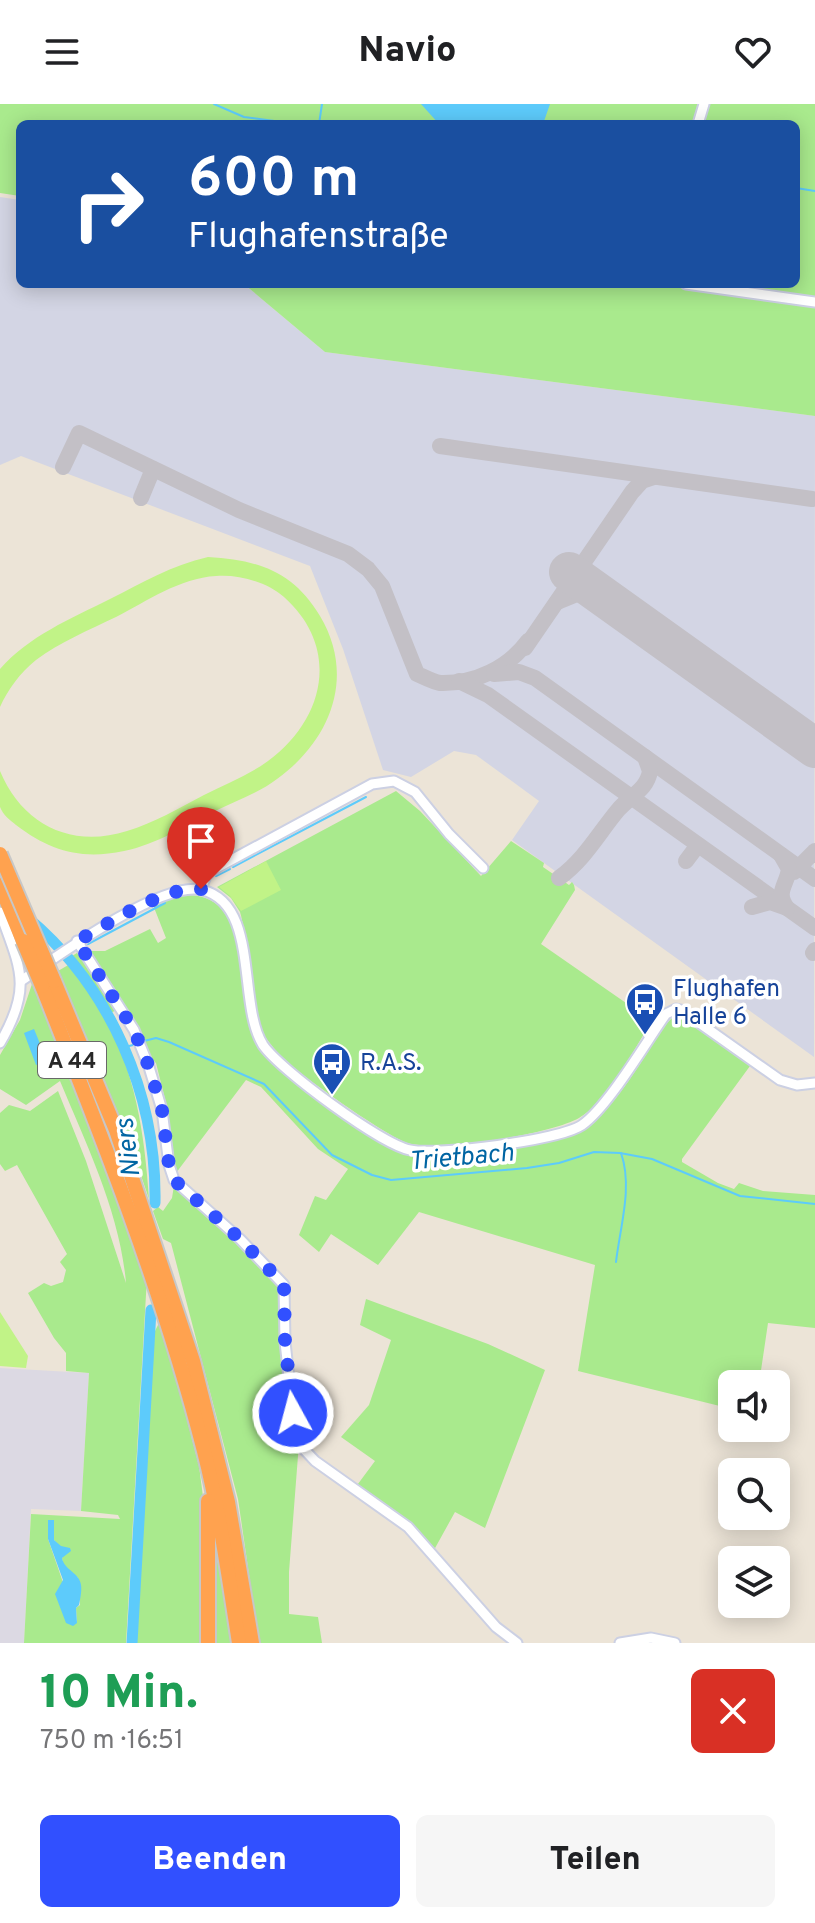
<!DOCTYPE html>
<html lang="de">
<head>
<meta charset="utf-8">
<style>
	:root { --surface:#fff; --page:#f6f6f6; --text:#202124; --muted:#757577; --accent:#3150ff }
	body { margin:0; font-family:Overpass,sans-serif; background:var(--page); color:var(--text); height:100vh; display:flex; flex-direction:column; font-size:30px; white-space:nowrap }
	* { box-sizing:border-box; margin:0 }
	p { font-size:26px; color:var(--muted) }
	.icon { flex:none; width:44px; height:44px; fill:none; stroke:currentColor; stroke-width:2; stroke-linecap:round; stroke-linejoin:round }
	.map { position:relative; height:1539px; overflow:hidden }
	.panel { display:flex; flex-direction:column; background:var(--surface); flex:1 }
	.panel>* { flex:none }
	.hud { position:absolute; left:16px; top:16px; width:784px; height:168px; border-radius:12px; box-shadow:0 4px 20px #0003; background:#1a4fa0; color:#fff; overflow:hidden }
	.buttons { position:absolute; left:718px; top:1266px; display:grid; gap:16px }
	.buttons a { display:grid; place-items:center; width:72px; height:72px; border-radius:12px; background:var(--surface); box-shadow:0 4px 20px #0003; font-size:40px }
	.pin { position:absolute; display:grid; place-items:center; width:68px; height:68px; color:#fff; margin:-82px -34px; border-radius:50% 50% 50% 0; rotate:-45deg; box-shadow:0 0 8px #0007 }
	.pin .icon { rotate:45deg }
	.me { position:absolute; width:88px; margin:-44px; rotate:353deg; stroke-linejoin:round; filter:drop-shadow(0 0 6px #0008) }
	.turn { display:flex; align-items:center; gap:28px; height:168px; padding:0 40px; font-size:36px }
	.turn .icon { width:104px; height:104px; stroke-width:2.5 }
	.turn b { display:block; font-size:56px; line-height:68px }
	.round { display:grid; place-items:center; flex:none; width:84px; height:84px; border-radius:12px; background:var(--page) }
	.headline { display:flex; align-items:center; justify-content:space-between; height:136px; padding:0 40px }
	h1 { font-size:48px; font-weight:800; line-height:60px; color:#1e9e55 }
	.primary-button { display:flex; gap:16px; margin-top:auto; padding:16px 40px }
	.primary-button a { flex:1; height:92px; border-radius:12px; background:var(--accent); color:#fff; font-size:32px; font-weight:800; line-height:92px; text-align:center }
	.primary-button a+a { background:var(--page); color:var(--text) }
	header { display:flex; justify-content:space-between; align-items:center; height:104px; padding:0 40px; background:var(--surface); font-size:36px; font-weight:800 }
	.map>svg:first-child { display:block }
	.industrial { fill:#dcd9e3 }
	.airport { fill:#d3d5e4 }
	.green { fill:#a9ea8d; fill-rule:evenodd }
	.pitch { fill:#c1f387 }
	.water { fill:#5dcbfb }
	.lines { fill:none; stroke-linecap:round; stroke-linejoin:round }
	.stream { stroke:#5dcbfb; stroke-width:2 }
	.river { stroke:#5dcbfb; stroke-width:11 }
	.taxiway { stroke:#c3c0c6; stroke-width:16 }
	.runway { stroke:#c3c0c6; stroke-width:40 }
	.minor-casing { stroke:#ccd0e3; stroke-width:13 }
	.highway-casing { stroke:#c7c7c7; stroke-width:18 }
	.minor { stroke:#fff; stroke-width:9 }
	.highway { stroke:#ffa24f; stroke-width:14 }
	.highway-bridge-casing { stroke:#c7c7c7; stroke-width:18; stroke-linecap:butt }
	.highway-bridge { stroke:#ffa24f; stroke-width:14 }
	.route { stroke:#3150ff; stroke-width:14; stroke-dasharray:0 25.2 }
	.labels { text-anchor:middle; stroke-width:7; stroke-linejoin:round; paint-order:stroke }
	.shield { fill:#fff; stroke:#686868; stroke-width:2 }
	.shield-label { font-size:22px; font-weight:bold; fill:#282828 }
	.transit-label { font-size:24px; fill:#164399; stroke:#fff; text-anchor:start }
	.water-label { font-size:26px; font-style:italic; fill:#0065a3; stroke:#fff }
</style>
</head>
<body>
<header><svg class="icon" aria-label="menu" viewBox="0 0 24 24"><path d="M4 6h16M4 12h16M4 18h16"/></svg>Navio<svg class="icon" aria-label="heart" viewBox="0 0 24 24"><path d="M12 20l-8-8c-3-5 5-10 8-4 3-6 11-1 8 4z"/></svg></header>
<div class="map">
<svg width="815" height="1539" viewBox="0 0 815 1539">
	<rect width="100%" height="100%" fill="#ece4d7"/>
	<!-- industrial -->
	<path class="industrial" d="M0,1264L89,1269L81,1407L31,1405L24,1539H0Z"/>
	<!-- airport -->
	<path class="airport" d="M0,93L20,96V180H244L325,248L815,312L814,953L512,736L539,697L476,651L454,647L411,673L383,666L343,545L310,462L21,352L0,361Z"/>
	<!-- green -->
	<g class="green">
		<path d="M0,0H701L695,20H20V92L0,89Z"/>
		<path d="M708,0H815V194L705,180H796V20H702Z"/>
		<path d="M244,180H650L815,202V312L325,248Z"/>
		<path d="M396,687L420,707L481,772L511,737L544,759L543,763L569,781L572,778L574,781L575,786L541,840L652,917C634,945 607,998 579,1014C548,1031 446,1046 411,1040C392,1037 296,968 280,952C275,946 270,939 265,933C250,908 249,839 240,808L231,794L217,783Z"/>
		<path d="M184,791C268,789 223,916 267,953C294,977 324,998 353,1019C366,1028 380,1041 394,1046C428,1060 473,1047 508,1042C533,1039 562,1039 584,1025C617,1003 643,953 666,920L673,913L682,912L750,960V962L682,1055V1058L718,1079L734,1085L739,1079L763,1087L815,1091V1224L768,1219L759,1280H732V1305L578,1267L595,1161L419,1108L378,1161L331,1130L319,1148L299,1131L315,1092L326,1096L348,1065L318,1045L261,983L246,976L176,1069L181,1081L237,1125L282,1171L290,1191L289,1239L300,1326L289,1468V1510L318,1513L322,1539H259L238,1395L171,1139L163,1135L153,1107L158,1103L163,1107L172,1094L176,1069L168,1007L156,959L135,939L117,906L110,909L69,854L80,847H105L150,825L158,839L166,834L153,801Z"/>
		<path d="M70,860C128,932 143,1005 149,1095L132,1045L58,867Z"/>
		<path d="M32,880L106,1061L147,1173L126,1539H24L31,1410L120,1415L118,1411L81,1407L89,1269L66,1267V1249L54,1234L28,1189L44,1179L51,1182L63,1178L66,1166L60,1158L67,1150L17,1061L5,1067L0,1060V1009L9,1001L30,1007L58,987L86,1057L126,1179C120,1109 87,1042 60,977L26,1001L0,985V951L20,916ZM54,1416V1436L65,1449L62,1454L63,1461L78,1474L80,1501L76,1504L77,1519L48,1435Z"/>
		<path d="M366,1195L488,1240L545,1266L485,1424L455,1408L429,1455L415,1435L352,1388L375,1357L341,1333L369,1301L391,1236L360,1221Z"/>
		<path d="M161,1215L199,1362L205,1408L203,1539H136L149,1277L155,1227Z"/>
		<path d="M220,1449L234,1539H213L214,1470Z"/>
	</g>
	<!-- pitch -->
	<g class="pitch">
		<path d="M208,453C258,456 293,467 320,512C356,572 331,636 277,675C259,689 233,698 213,708C185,722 155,741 124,747C81,756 50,747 16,721C10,716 3,711 0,703C0,693 0,678 0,667C22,720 71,745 127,727C154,719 179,704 204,691C225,680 249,671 268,657C325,615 341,544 284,493C267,478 238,470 216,472C180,474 147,497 116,513C89,526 60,538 36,556C20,569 8,585 0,603V565C29,532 70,515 110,495C142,479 172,461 208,453Z"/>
		<path d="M266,757L281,786L241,807L230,792L219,783Z"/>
		<path d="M0,1208L28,1252L26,1264L0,1262Z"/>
	</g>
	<!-- water -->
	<g class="water">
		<path d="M421,0H550L543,20H439Z"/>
		<path d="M34,925L47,957L36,961L24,929Z"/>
		<path d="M48,1416H54V1436L61,1442L70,1444L71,1447L62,1454C64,1466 80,1469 81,1481C82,1487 80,1496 79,1501L76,1504L77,1519L73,1522L66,1519L55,1490L63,1476L48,1435Z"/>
	</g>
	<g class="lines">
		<!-- stream -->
		<g class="stream">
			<path d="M214,0L244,13L297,20"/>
			<path d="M319,20L322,0"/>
			<path d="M796,84L815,87"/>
			<path d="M233,763L366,693"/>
			<path d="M216,772L230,765"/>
			<path d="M88,840L165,799"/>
			<path d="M144,937L156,934L169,938L264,980L332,1051L372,1071L391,1076L527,1064L559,1059L594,1048L620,1049L652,1055L740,1092L815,1100"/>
			<path d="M125,943L133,941"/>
			<path d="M616,1158C620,1123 633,1083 621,1049"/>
		</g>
		<!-- river -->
		<g class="river">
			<path d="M28,814C111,884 157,991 155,1099"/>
			<path d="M132,1539L151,1206"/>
		</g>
		<!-- taxiway -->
		<g class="taxiway">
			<path d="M440,342L812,395"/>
			<path d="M63,363L79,329L239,406L348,450L368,465L382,482L417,570C424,573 433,578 440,579C475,580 508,564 528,537"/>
			<path d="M141,394L153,365"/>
			<path d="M557,498L579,489L603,492"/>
			<path d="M525,544L632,388L642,377L654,373"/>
			<path d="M494,570L519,568L535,574L815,775"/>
			<path d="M459,577L488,591L815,824"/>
			<path d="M686,757L698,741"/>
			<path d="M794,768L815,747"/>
			<path d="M559,774C585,755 598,730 618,706C630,692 647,686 650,667L645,653"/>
			<path d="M752,803L770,798L787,804C775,788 787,781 789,765L781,751"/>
			<path d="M813,849L815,846"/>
		</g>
		<!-- runway -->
		<path class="runway" d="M569,468L815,644"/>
		<!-- minor casing -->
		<g class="minor-casing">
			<g id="minor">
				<path d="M698,20L704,0"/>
				<path d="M686,180L815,198"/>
				<path d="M201,785L206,772L211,767L372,680L394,677L415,688L449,730L483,764"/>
				<path d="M0,808C20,864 33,883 0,939"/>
				<path d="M77,837L134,926L149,963L162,1006L169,1061L174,1076L240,1135L284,1181L285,1238L294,1319L300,1341L315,1357L408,1423L496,1523L517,1539"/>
				<path d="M21,877C56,853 162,776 202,786C260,800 237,900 263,941C280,966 381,1040 410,1046C437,1052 560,1036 582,1021C608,1003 646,938 666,910L676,905L681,906L780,976L797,981L815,979"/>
				<path d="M620,1539L651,1534L675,1539"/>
			</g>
		</g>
		<!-- highway casing -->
		<g class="highway-casing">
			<g id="highway">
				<path d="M0,781L23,837"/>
				<path d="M54,877L116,1026L193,1257L228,1398L252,1539"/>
				<path d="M42,882C103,1035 163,1187 204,1347C220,1410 229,1475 239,1539"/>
				<path d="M208,1539V1397"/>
			</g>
		</g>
		<!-- minor -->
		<use href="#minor" class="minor"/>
		<!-- highway -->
		<use href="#highway" class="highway"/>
		<!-- highway-bridge casing -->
		<g class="highway-bridge-casing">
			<g id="highway-bridge">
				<path d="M0,750L54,877"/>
				<path d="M23,837L42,882"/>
			</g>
		</g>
		<!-- highway-bridge -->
		<use href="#highway-bridge" class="highway-bridge"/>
	</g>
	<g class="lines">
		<!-- route -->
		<path class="route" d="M201,785C161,783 111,819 77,837L134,926L149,963L162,1006L169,1061L174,1076L240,1135L284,1181L285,1238L293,1309"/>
	</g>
	<!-- icons -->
	<defs>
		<g id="bus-pin" transform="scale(2)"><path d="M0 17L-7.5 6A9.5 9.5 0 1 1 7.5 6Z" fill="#1a4fb4" stroke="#fff"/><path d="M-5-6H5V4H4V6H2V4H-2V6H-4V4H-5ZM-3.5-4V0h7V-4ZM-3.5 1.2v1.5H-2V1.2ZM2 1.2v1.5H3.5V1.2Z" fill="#fff"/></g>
	</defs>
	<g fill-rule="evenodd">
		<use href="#bus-pin" x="645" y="898"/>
		<use href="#bus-pin" x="332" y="958"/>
	</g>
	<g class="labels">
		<!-- shield labels -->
		<rect class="shield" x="38" y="938" width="68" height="36" rx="6"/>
		<g class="shield-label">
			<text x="72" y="964">A 44</text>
		</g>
		<!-- transit labels -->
		<g class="transit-label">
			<text x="673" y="892">Flughafen<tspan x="673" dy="28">Halle 6</tspan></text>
			<text x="360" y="966">R.A.S.</text>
		</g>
		<!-- water labels -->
		<g class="water-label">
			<text transform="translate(127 1044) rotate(-97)" y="9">Niers</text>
			<text transform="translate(461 1052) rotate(-5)" y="9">Trietbach</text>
		</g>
	</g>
</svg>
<div class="buttons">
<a><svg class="icon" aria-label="sound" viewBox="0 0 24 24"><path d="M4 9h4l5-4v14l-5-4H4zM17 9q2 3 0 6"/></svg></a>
<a><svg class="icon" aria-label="search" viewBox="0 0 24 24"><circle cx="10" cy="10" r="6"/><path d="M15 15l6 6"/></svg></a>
<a><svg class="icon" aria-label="layers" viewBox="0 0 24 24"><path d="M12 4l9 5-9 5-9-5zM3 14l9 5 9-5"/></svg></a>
</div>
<div class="pin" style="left:201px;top:785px;background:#d93025"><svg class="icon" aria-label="arrive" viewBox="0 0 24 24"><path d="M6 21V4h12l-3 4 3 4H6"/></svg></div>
<svg class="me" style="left:293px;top:1309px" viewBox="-20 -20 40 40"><circle r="17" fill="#3150ff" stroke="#fff" stroke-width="3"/><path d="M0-11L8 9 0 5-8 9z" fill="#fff"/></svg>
<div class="hud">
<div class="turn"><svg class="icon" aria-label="right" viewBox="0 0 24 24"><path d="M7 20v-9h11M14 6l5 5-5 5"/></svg><div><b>600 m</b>Flughafenstraße</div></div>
</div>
</div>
<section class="panel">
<div class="headline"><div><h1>10 Min.</h1><p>750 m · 16:51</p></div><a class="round" style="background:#d93025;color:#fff"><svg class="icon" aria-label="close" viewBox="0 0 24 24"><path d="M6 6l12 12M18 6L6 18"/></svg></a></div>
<div class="primary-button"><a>Beenden</a><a>Teilen</a></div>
</section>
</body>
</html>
